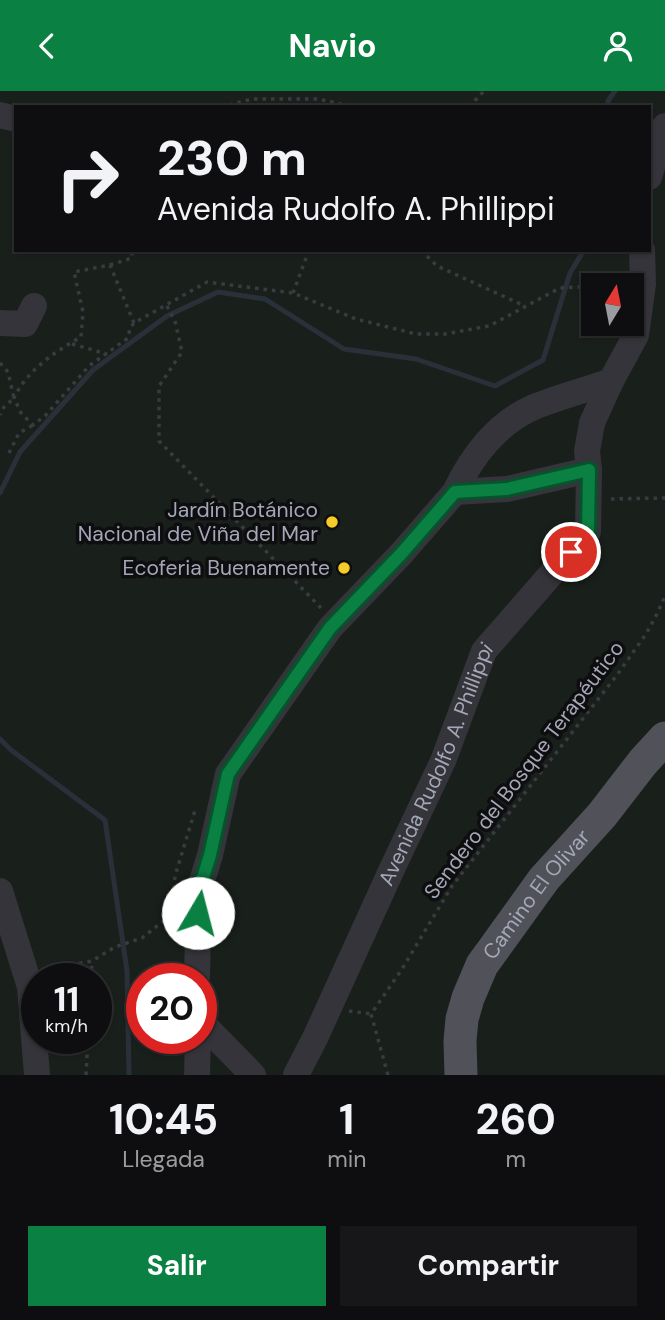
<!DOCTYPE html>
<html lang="es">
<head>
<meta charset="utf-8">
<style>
	:root { --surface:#0e0e10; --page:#171719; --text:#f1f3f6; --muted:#9b9c9f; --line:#2e2e30; --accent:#0b8043 }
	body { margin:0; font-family:"DM Sans",sans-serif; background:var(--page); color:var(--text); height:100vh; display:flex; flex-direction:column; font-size:26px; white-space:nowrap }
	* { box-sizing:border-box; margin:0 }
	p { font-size:23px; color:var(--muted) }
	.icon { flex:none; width:38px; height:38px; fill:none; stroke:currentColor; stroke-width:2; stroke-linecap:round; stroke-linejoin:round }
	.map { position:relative; height:984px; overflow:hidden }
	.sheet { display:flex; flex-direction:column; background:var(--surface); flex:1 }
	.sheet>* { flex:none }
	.top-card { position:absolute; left:14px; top:14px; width:637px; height:147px; border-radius:0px; box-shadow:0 2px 5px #0004,0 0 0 2px var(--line); background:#0e0e10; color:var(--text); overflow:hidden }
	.needle { width:46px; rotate:10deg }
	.tools { position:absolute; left:581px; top:182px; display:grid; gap:14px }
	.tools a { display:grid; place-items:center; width:63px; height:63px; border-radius:0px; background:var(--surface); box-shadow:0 2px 5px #0004,0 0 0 2px var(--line); font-size:35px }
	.speed { position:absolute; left:21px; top:872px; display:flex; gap:14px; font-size:35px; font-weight:700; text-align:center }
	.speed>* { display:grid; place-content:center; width:91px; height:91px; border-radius:50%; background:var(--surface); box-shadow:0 2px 5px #0004,0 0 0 2px var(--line); line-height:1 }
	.speed small { font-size:18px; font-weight:400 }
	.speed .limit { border:10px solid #d22; background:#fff; color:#111 }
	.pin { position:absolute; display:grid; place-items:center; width:60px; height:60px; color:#fff; margin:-30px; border:4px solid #fff; border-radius:50%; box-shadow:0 2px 7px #0007 }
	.me { position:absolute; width:77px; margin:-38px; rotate:8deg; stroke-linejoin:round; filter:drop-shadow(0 0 5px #0008) }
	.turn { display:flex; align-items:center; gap:24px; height:147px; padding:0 28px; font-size:32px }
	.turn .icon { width:91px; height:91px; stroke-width:2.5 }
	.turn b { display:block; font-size:49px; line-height:60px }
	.eta { display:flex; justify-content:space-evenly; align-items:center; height:119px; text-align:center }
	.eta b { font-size:42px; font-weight:700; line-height:49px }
	.cta { display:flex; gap:14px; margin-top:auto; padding:14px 28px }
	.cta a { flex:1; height:80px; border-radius:0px; background:var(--accent); color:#fff; font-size:28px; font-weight:700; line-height:80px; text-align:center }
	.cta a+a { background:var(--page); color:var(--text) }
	header { display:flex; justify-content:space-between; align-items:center; height:91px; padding:0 28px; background:var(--accent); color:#fff; font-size:32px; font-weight:700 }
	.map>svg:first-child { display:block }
	.green { fill:#19201b; fill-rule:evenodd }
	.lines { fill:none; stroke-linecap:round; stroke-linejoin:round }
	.stream { stroke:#293039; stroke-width:5 }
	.path { stroke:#3a3b41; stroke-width:3.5; stroke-dasharray:3.5 5; stroke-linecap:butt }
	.minor { stroke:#34343a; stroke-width:26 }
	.major { stroke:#505159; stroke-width:33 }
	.route-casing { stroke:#07532c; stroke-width:18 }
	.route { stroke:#0b8043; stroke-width:12 }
	.poi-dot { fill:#f8cc28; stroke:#0e0e10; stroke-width:2.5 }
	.labels { text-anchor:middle; stroke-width:7; stroke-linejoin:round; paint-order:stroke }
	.poi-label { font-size:21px; fill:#a4a7b6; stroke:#0e0e10; text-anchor:end }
	.street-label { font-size:21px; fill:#a4a7b6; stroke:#0e0e10 }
</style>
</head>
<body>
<header><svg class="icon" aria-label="back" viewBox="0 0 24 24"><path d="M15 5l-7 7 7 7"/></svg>Navio<svg class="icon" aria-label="person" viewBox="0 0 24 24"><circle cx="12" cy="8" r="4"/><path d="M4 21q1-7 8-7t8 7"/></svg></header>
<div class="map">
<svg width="665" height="984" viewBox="0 0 665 984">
	<rect width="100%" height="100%" fill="#131315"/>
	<!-- green -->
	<g class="green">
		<path d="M0,0H665V629L478,850L459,887L445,984H0ZM16,16H649V159H16ZM593,194H632V233H593ZM37,887H96V947H37ZM142,887H201V947H142Z"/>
		<path d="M665,654V984H469L478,893Z"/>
	</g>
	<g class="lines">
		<!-- stream -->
		<g class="stream">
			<path d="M608,16V10L615,0"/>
			<path d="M0,402L20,361L93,279L167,225L218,201L265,208L344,258L416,268L495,295L543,269L570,182L584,159"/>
			<path d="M0,648L11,659L105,729L127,880L129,984"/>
		</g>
		<!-- path -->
		<g class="path">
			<path d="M221,16L252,8H318L355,16"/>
			<path d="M469,16L484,0"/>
			<path d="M421,159L437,175L525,215"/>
			<path d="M110,174L132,167V159"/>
			<path d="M607,194L623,193"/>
			<path d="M293,202L309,159"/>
			<path d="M167,215L175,230L182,261L159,295V350L321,517"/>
			<path d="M134,232L110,174L74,181L83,221L81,246C56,260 27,279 14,307L21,322L33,334L45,325L89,275L128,247L130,237L134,232L207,191L293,202L356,228L416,243H445L489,235L560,197L593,195"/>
			<path d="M72,253L107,263"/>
			<path d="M0,272L8,281L14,307L4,316L0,324"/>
			<path d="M9,362L19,342L33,334"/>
			<path d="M611,408L665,407"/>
			<path d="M172,823L175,785L196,716"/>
			<path d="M48,884L59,876L92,870L115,856L142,847L176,820"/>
			<path d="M91,887L92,870"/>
			<path d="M349,920L371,923"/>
			<path d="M86,984L88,947"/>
			<path d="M388,984L371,923L402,878L452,795L617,584L646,543L658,521L665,505"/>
		</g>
		<!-- minor -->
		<g class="minor">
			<path d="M0,24L16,28"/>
			<path d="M649,86L665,35"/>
			<path d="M0,232L25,233L34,215"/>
			<path d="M455,401C471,366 497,332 534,316C559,306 586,299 611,290"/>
			<path d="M0,800L30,896L37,984"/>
			<path d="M197,887L199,800L210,764L228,683L330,537L401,463L455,401L507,398L589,379L587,360L592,332L611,290L636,244L643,193L642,159"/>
			<path d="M201,931L253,984"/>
			<path d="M197,984L198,947"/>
			<path id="s1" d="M296,984L316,945L391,780L443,670L484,560L588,441L589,379"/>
		</g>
		<!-- major -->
		<path class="major" id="s2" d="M461,984L460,950L462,928L468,907L482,874L544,788L602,724L643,671L665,647"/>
	</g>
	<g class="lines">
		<!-- route casing -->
		<g class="route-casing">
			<path id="route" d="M198,822L199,800L210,764L228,683L330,537L401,463L455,401L507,398L589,379L588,441L571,461"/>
		</g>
		<!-- route -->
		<use href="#route" class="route"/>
	</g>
	<!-- markers -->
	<g class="poi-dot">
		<circle cx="332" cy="431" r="7"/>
		<circle cx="344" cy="477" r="7"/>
	</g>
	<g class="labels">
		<!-- poi labels -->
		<g class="poi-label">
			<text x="318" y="426">Jardín Botánico<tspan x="318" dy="24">Nacional de Viña del Mar</tspan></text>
			<text x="330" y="484">Ecoferia Buenamente</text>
		</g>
		<!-- street labels -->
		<g class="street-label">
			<text dy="7" stroke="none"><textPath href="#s1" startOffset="341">Avenida Rudolfo A. Phillippi</textPath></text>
			<text transform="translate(524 679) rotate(-53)" y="7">Sendero del Bosque Terapéutico</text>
			<text dy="7" stroke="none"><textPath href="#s2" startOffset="203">Camino El Olivar</textPath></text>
		</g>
	</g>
</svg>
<div class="tools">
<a><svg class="needle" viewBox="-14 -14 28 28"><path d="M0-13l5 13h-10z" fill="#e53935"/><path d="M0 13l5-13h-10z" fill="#9b9c9f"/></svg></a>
</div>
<div class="speed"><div>11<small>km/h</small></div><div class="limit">20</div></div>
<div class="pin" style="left:571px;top:461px;background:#d93025"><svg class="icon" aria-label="arrive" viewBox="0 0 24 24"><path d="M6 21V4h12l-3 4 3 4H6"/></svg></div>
<svg class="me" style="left:198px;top:822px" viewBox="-20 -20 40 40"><circle r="19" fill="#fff"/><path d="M0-13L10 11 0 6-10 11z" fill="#0b8043"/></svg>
<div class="top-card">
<div class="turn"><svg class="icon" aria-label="right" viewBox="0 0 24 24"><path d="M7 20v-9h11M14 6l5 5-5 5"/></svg><div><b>230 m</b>Avenida Rudolfo A. Phillippi</div></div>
</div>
</div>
<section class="sheet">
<div class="eta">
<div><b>10:45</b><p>Llegada</p></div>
<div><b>1</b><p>min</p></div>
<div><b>260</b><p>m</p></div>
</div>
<div class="cta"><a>Salir</a><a>Compartir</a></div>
</section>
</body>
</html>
